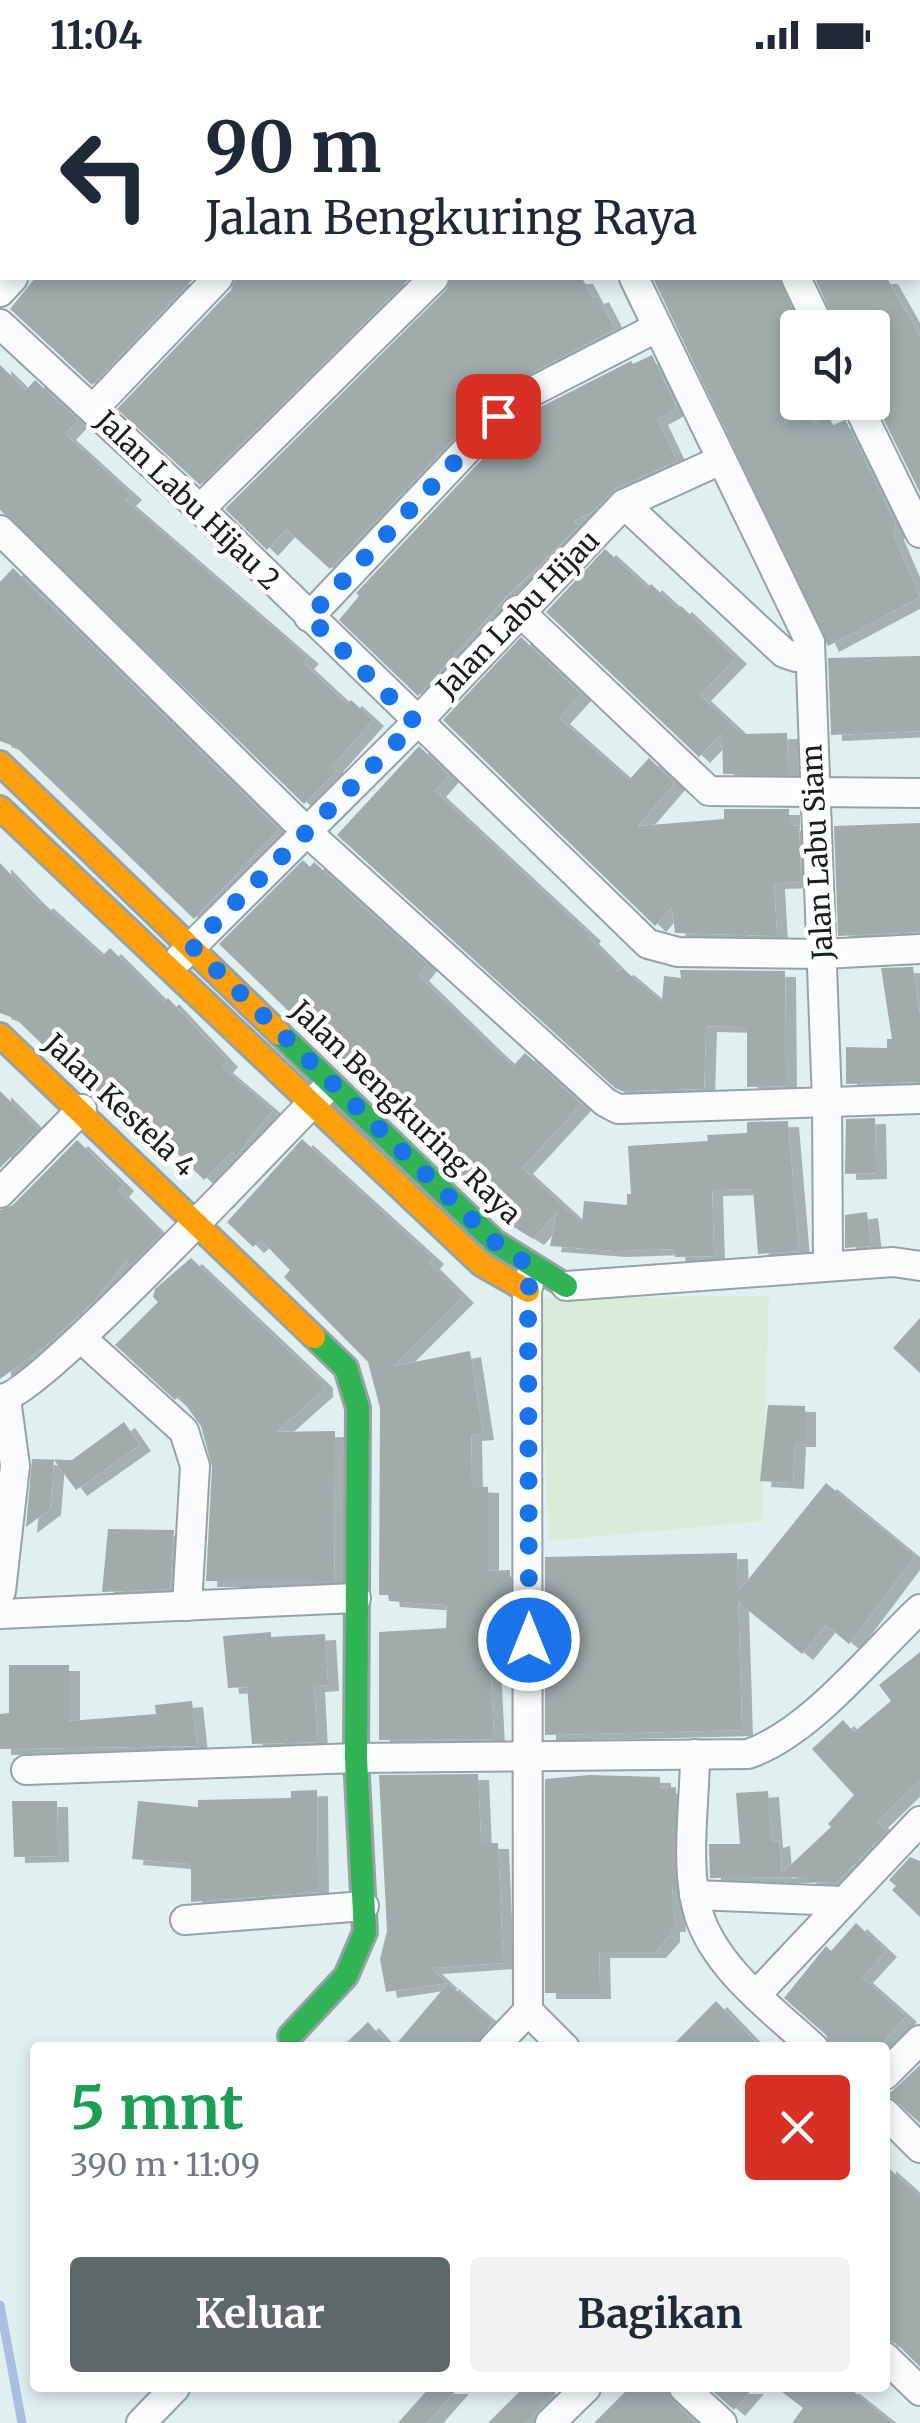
<!DOCTYPE html>
<html lang="id">
<head>
<meta charset="utf-8">
<style>
	:root { --surface:#fff; --page:#f2f2f3; --text:#1f2937; --muted:#747a83; --accent:#5c6869 }
	body { margin:0; font-family:Merriweather,serif; background:var(--page); color:var(--text); height:100vh; display:flex; flex-direction:column; font-size:38px; white-space:nowrap }
	* { box-sizing:border-box; margin:0 }
	p { font-size:32px; color:var(--muted) }
	.icon { flex:none; width:55px; height:55px; fill:none; stroke:currentColor; stroke-width:2; stroke-linecap:round; stroke-linejoin:round }
	.map { position:relative; flex:1; overflow:hidden }
	.side { position:absolute; left:30px; top:1972px; width:860px; height:350px; display:flex; flex-direction:column; background:var(--surface); border-radius:10px; box-shadow:0 5px 15px #0003 }
	.side>* { flex:none }
	.hud { position:absolute; left:0px; top:0px; width:920px; height:210px; box-shadow:0 5px 15px #0003; background:#fff; color:var(--text); overflow:hidden }
	.buttons { position:absolute; left:780px; top:240px; display:grid; gap:20px }
	.buttons a { display:grid; place-items:center; width:110px; height:110px; border-radius:10px; background:var(--surface); box-shadow:0 5px 15px #0003; font-size:50px }
	.pin { position:absolute; display:grid; place-items:center; width:85px; height:85px; color:#fff; margin:-42px; border-radius:20px; box-shadow:0 5px 15px #0006 }
	.me { position:absolute; width:110px; margin:-55px; rotate:0deg; stroke-linejoin:round; filter:drop-shadow(0 0 8px #0008) }
	.turn { display:flex; align-items:center; gap:35px; height:210px; padding:0 40px; font-size:45px }
	.turn .icon { width:130px; height:130px; stroke-width:2.5 }
	.turn b { display:block; font-size:70px; line-height:85px }
	.round { display:grid; place-items:center; flex:none; width:105px; height:105px; border-radius:10px; background:var(--page) }
	.overview { display:flex; align-items:center; justify-content:space-between; height:170px; padding:0 40px }
	h1 { font-size:60px; font-weight:700; line-height:75px; color:#1e9e55 }
	.cta { display:flex; gap:20px; margin-top:auto; padding:20px 40px }
	.cta a { flex:1; height:115px; border-radius:10px; background:var(--accent); color:#fff; font-size:40px; font-weight:700; line-height:115px; text-align:center }
	.cta a+a { background:var(--page); color:var(--text) }
	.status { display:flex; justify-content:space-between; align-items:center; height:70px; padding:0 50px; background:var(--surface); direction:ltr }
	.status svg { height:28px; fill:currentColor }
	.map>svg:first-child { display:block }
	.green { fill:#d8ecd9 }
	.lines { fill:none; stroke-linecap:round; stroke-linejoin:round }
	.stream { stroke:#abbde0; stroke-width:9 }
	.building { fill:#a0abaa; filter:url(#shadow) }
	.street-casing { stroke:#96a2a3; stroke-width:32 }
	.fast-casing { stroke:#96a2a3; stroke-width:28 }
	.slow-casing { stroke:#96a2a3; stroke-width:28 }
	.street { stroke:#fafdfd; stroke-width:28 }
	.fast { stroke:#30b455; stroke-width:22 }
	.slow { stroke:#ff9f0a; stroke-width:22 }
	.route { stroke:#1a73e8; stroke-width:18; stroke-dasharray:0 32.4 }
	.labels { text-anchor:middle; stroke-width:9; stroke-linejoin:round; paint-order:stroke }
	.street-label { font-size:28px; fill:#151f20; stroke:#fff }
</style>
</head>
<body>
<div class="status"><b>11:04</b><svg viewBox="0 0 49 12"><path d="M0 12V9h3v3zM5 12V6h3v6zM10 12V3h3v9zM15 12V0h3v12zM26 1h20v11H26zM47 4h2v5h-2z"/></svg></div>
<div class="map">
<svg width="920" height="2353" viewBox="0 0 920 2353">
	<defs>
		<filter id="shadow"><feDropShadow dx="11" dy="6" stdDeviation="0" flood-color="#0004"/></filter>
	</defs>
	<rect width="100%" height="100%" fill="#e0f0f1"/>
	<!-- green -->
	<path class="green" d="M769,1226L762,1451L549,1471L538,1228Z"/>
	<g class="lines">
		<!-- stream -->
		<path class="stream" d="M0,2235L22,2353"/>
	</g>
	<!-- building -->
	<g class="building">
		<path d="M35,208H194L92,315L10,239Z"/>
		<path d="M235,208H410L200,415L117,339L231,220Z"/>
		<path d="M451,208H582L593,228L598,226L615,259L500,320L330,499L286,459L267,480L225,439L446,220Z"/>
		<path d="M653,208H779L800,258L798,332H802L813,354L828,346L834,356L845,349L896,454L893,464L920,527L828,576Z"/>
		<path d="M815,208H887L920,266V423L872,326V258H837Z"/>
		<path d="M652,285L677,338L657,349L677,391L616,418L592,442L574,451L579,456L506,527L418,626L339,550L359,526L356,523L523,346L631,291L633,294Z"/>
		<path d="M0,295L26,320L35,310L78,350L65,364L131,424L125,430L308,588L303,593L347,634L351,630L373,650L332,696L337,701L304,734L0,440Z"/>
		<path d="M605,479L648,518L651,514L678,539L681,536L736,588L700,625L742,664L787,663L788,704H723L722,663L699,687L546,542Z"/>
		<path d="M13,498L279,759L194,849L16,677L0,671V512Z"/>
		<path d="M521,567L581,624L559,648L629,710L649,688L675,713L638,756L724,749V739H789V755L799,756L801,812L774,813L777,866L675,863L672,837L655,856L443,650Z"/>
		<path d="M920,586V661L831,665L828,588Z"/>
		<path d="M419,676L449,705L435,721L590,865L588,868L618,898L614,902L623,899L662,932L664,906L681,908L680,900L785,901L786,1016L747,1017V957L706,956L704,1019L622,1021L615,1018L337,765Z"/>
		<path d="M920,753V862L838,866L834,756Z"/>
		<path d="M303,790L310,797L314,792L427,894L418,905L493,978L513,996L525,983L581,1034L522,1098L582,1153L584,1131L627,1135V1124H631L628,1076L708,1071L707,1065L747,1063V1052L788,1051L799,1181L758,1184L753,1119L712,1120L714,1186L675,1187L674,1179L615,1181L550,1176L557,1142L533,1169L509,1154L219,874Z"/>
		<path d="M0,793L40,835L42,832L102,886L110,878L164,932L168,928L227,991L222,997L273,1040L236,1086L232,1082L204,1110L167,1073L156,1084L16,949L0,943Z"/>
		<path d="M913,897L920,944V1012L846,1014V977L887,978V969H892L881,898Z"/>
		<path d="M0,1021L38,1059L0,1098Z"/>
		<path d="M875,1048L876,1103L845,1104L846,1049Z"/>
		<path d="M302,1069L433,1188L429,1193L463,1227L394,1296L470,1281L483,1364L471,1365L472,1416L488,1417V1501L510,1500V1536H487L494,1669L379,1670V1562L446,1558L447,1535L389,1531L388,1525H379L380,1338L368,1292L284,1207L290,1200L261,1170L253,1177L227,1152Z"/>
		<path d="M77,1070L123,1115L118,1121L161,1164L130,1195L126,1191L93,1232L49,1273L0,1309V1140L13,1135Z"/>
		<path d="M867,1142L871,1176L845,1178V1145Z"/>
		<path d="M191,1188L322,1312V1321L276,1362L335,1361L334,1511H206L212,1397L201,1356L179,1326L175,1330L115,1275L158,1232L153,1227L155,1219Z"/>
		<path d="M920,1248V1303L893,1278Z"/>
		<path d="M768,1335L805,1336V1371H795L793,1413L760,1411Z"/>
		<path d="M124,1352L140,1375L76,1420L54,1390L50,1439L26,1457L32,1389L72,1390Z"/>
		<path d="M826,1413L915,1486L849,1574L826,1555L802,1584L738,1532L742,1660L545,1665V1487L737,1483L738,1522Z"/>
		<path d="M108,1459L174,1460L170,1519L102,1522Z"/>
		<path d="M271,1562V1567L325,1564L328,1615L314,1616L317,1672L252,1674L247,1617L228,1618L223,1566Z"/>
		<path d="M920,1582V1710L877,1752L887,1761L836,1813L810,1812L805,1807L710,1808L709,1774H740L736,1723L768,1721L772,1772L779,1770L782,1803L831,1757L828,1754L854,1725L812,1679L843,1650L854,1662L891,1631L879,1615Z"/>
		<path d="M9,1595H69V1651L156,1644L155,1635L192,1631L197,1676L0,1679V1644L9,1643Z"/>
		<path d="M478,1704L481,1773H498L503,1893L431,1898L447,1913L386,1922L380,1889L387,1861L379,1705Z"/>
		<path d="M590,1705L660,1707V1718L676,1717V1819H672L675,1856H669V1866L655,1882H599L600,1923H545V1709Z"/>
		<path d="M317,1720L318,1822L191,1832V1794L132,1789L138,1731L198,1737V1730L291,1728V1721Z"/>
		<path d="M12,1731H57L58,1786L14,1787Z"/>
		<path d="M910,1787L920,1791V1847L892,1820L896,1816L889,1810Z"/>
		<path d="M856,1853L886,1881L862,1907L906,1946L878,1978H831L826,1965L784,1928L826,1876L831,1881Z"/>
		<path d="M448,1913L493,1952L476,1975L393,1978Z"/>
		<path d="M716,1931L761,1978H670Z"/>
		<path d="M368,1952L391,1978H341Z"/>
		<path d="M920,1995V2053L888,2025Z"/>
		<path d="M885,2095L920,2126V2297L897,2274L885,2270Z"/>
		<path d="M429,2318H458L427,2353H398Z"/>
		<path d="M523,2318H560L525,2353H488Z"/>
		<path d="M629,2318H667L672,2330L696,2353H594Z"/>
		<path d="M709,2318H753L734,2340Z"/>
		<path d="M777,2318H849L893,2353H792L803,2338Z"/>
	</g>
	<g class="lines">
		<!-- street casing -->
		<g class="street-casing">
			<g id="street">
				<path d="M164,0L167,2"/>
				<path d="M314,0L316,2"/>
				<path d="M541,0L543,2"/>
				<path d="M699,0L700,2"/>
				<path d="M208,2L211,0"/>
				<path d="M415,2L417,0"/>
				<path d="M0,39L2,41"/>
				<path d="M634,208L810,572L827,1032L828,1196"/>
				<path d="M796,208L820,258"/>
				<path d="M0,222L13,208"/>
				<path d="M0,254L200,439L648,874L678,882L822,884L920,879"/>
				<path d="M856,332L920,463"/>
				<path d="M93,339L218,208"/>
				<path d="M624,434L784,583L796,587L808,583"/>
				<path d="M200,439L434,208"/>
				<path d="M0,460L306,761L605,1032L618,1039L920,1029"/>
				<path d="M518,540L709,721L920,723"/>
				<path d="M309,547L512,332L656,258"/>
				<path d="M180,888L416,653L624,434L721,390"/>
				<path d="M0,1123L82,1039"/>
				<path d="M531,1205L527,1221L528,1941L565,1978"/>
				<path d="M566,1216L893,1192L920,1196"/>
				<path d="M81,1268L184,1361L195,1396L187,1536"/>
				<path d="M0,1329C38,1326 280,1065 324,1021"/>
				<path d="M1,1521L15,1396L6,1329"/>
				<path d="M0,1544L356,1528"/>
				<path d="M695,1684C695,1734 684,1797 699,1845C716,1899 774,1941 814,1978"/>
				<path d="M26,1700L356,1688L748,1684C810,1663 872,1584 920,1539"/>
				<path d="M694,1825L841,1831"/>
				<path d="M185,1850L364,1836"/>
				<path d="M756,1925L920,1751"/>
				<path d="M493,1978L528,1941"/>
				<path d="M885,2005L920,1970"/>
				<path d="M885,2043L920,2078"/>
				<path d="M885,2287L920,2321"/>
				<path d="M684,2318L722,2353"/>
				<path d="M141,2353L175,2318"/>
				<path d="M550,2353L586,2318"/>
			</g>
		</g>
		<!-- fast casing -->
		<g class="fast-casing">
			<g id="fast">
				<path d="M280,964L495,1172L566,1216"/>
				<path d="M290,1966L346,1906L365,1862L356,1688L358,1338L346,1298L314,1267"/>
			</g>
		</g>
		<!-- slow casing -->
		<g class="slow-casing">
			<g id="slow">
				<path d="M0,693L280,964"/>
				<path d="M0,738L481,1194L528,1221"/>
				<path d="M0,965L314,1267"/>
			</g>
		</g>
		<!-- street -->
		<use href="#street" class="street"/>
		<!-- fast -->
		<use href="#fast" class="fast"/>
		<!-- slow -->
		<use href="#slow" class="slow"/>
	</g>
	<g class="lines">
		<!-- route -->
		<path class="route" d="M498,346L309,547L416,653L192,876L495,1172L533,1198L528,1221L529,1570"/>
	</g>
	<g class="labels">
		<!-- street labels -->
		<g class="street-label">
			<text transform="translate(188 430) rotate(44)" y="10">Jalan Labu Hijau 2</text>
			<text transform="translate(518 544) rotate(-46)" y="10">Jalan Labu Hijau</text>
			<text transform="translate(817 782) rotate(-93)" y="10">Jalan Labu Siam</text>
			<text transform="translate(120 1035) rotate(43)" y="10">Jalan Kestela 4</text>
			<text transform="translate(406 1042) rotate(44)" y="10">Jalan Bengkuring Raya</text>
		</g>
	</g>
</svg>
<div class="buttons">
<a><svg class="icon" aria-label="sound" viewBox="0 0 24 24"><path d="M4 9h4l5-4v14l-5-4H4zM17 9q2 3 0 6"/></svg></a>
</div>
<div class="pin" style="left:498px;top:346px;background:#d93025"><svg class="icon" aria-label="arrive" viewBox="0 0 24 24"><path d="M6 21V4h12l-3 4 3 4H6"/></svg></div>
<svg class="me" style="left:529px;top:1570px" viewBox="-20 -20 40 40"><circle r="17" fill="#1a73e8" stroke="#fff" stroke-width="3"/><path d="M0-11L8 9 0 5-8 9z" fill="#fff"/></svg>
<div class="hud">
<div class="turn"><svg class="icon" aria-label="left" viewBox="0 0 24 24"><path d="M17 20v-9H6M10 6l-5 5 5 5"/></svg><div><b>90 m</b>Jalan Bengkuring Raya</div></div>
</div>
<section class="side">
<div class="overview"><div><h1>5 mnt</h1><p>390 m · 11:09</p></div><a class="round" style="background:#d93025;color:#fff"><svg class="icon" aria-label="close" viewBox="0 0 24 24"><path d="M6 6l12 12M18 6L6 18"/></svg></a></div>
<div class="cta"><a>Keluar</a><a>Bagikan</a></div>
</section>
</div>
</body>
</html>
